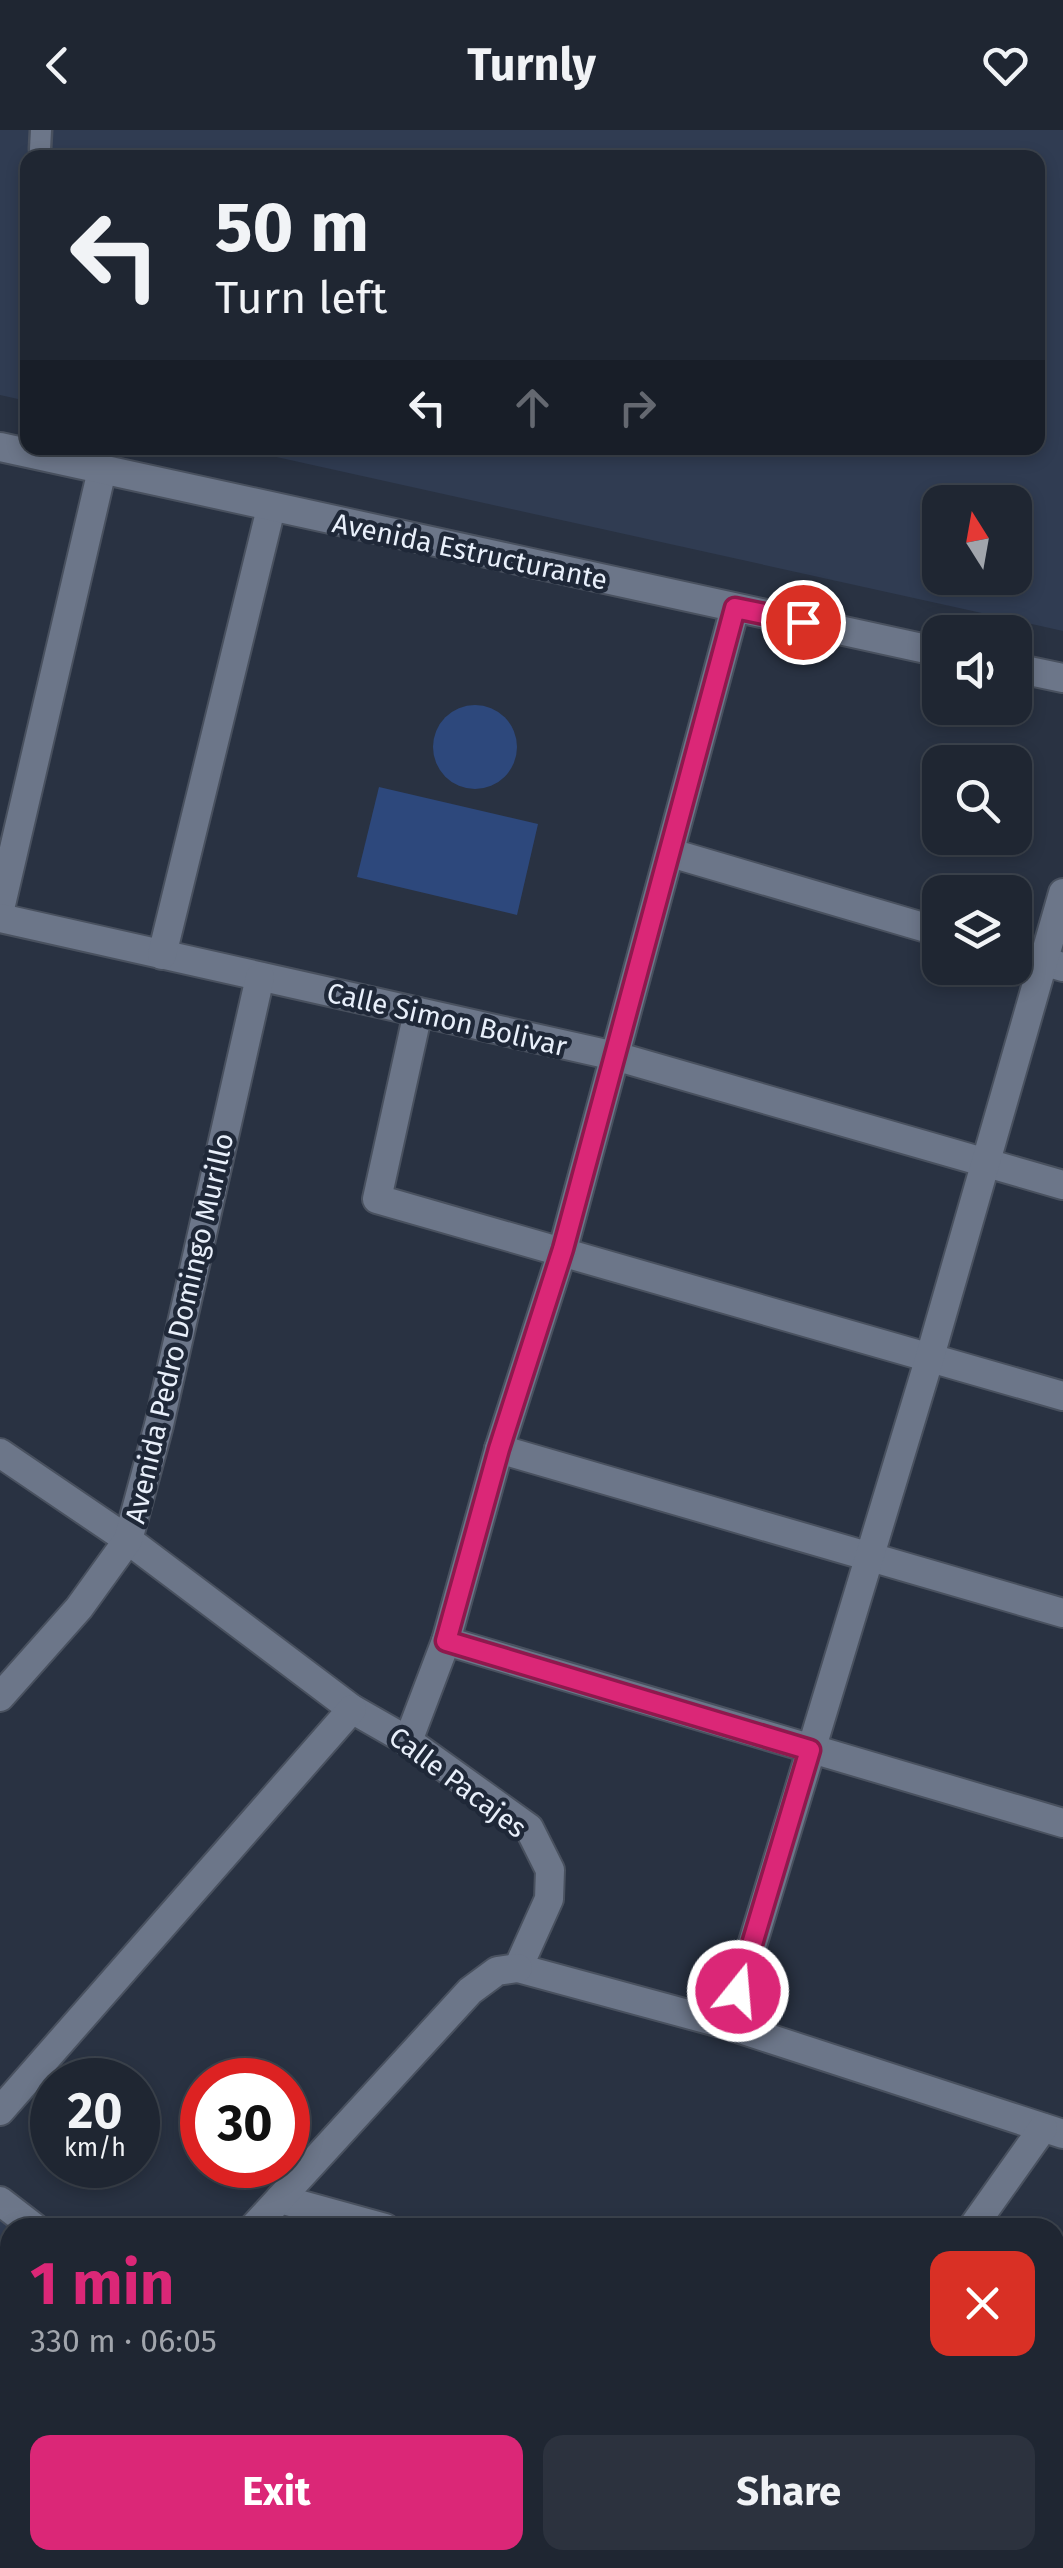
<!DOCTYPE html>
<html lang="en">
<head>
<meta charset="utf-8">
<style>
	:root { --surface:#1f2632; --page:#2c323e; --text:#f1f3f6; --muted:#a1a5ac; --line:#3c434d; --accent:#db2777 }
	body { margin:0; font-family:"Fira Sans",sans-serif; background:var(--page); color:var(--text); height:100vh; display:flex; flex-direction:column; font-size:38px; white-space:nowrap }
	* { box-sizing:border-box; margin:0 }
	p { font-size:32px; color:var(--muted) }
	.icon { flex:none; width:55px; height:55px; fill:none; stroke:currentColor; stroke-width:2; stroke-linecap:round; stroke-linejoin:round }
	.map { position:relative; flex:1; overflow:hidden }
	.details { position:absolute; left:0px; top:2088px; width:1065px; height:352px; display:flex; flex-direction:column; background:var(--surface); border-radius:30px 30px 0 0; box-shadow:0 5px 15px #0003,0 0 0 2px var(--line) }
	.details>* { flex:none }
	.top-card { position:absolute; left:20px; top:20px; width:1025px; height:305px; border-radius:20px; box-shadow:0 5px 15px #0003,0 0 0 2px var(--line); background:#1f2632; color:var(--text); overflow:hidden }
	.needle { width:65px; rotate:349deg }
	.buttons { position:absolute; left:922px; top:355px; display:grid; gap:20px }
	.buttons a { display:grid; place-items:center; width:110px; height:110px; border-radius:20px; background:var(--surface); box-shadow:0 5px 15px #0003,0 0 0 2px var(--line); font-size:50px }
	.speed { position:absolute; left:30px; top:1928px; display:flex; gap:20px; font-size:50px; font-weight:700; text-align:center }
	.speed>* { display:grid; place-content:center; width:130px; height:130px; border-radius:50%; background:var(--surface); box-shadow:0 5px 15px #0003,0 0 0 2px var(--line); line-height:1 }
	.speed small { font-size:25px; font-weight:400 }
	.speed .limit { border:15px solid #d22; background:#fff; color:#111 }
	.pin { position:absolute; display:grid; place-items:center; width:85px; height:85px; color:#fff; margin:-42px; border:5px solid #fff; border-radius:50%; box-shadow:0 2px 10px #0007 }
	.me { position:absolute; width:110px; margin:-55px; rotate:17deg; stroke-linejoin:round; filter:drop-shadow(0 0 8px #0008) }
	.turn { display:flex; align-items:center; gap:35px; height:210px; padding:0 30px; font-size:45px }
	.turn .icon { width:130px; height:130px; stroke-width:2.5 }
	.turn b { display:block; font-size:70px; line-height:85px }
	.lanes { display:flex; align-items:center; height:95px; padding:0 30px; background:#0003; justify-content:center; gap:50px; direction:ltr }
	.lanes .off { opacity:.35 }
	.round { display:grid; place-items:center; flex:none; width:105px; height:105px; border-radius:20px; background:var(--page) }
	.headline { display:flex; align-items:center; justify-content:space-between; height:170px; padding:0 30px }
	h1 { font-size:60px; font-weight:700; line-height:75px; color:var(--accent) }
	.primary-button { display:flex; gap:20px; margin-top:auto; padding:20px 30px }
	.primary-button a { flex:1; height:115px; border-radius:20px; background:var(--accent); color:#fff; font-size:40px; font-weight:700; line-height:115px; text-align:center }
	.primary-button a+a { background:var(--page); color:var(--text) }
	header { display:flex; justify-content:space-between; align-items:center; height:130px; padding:0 30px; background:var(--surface); font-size:45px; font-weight:700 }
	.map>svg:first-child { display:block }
	.built { fill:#303c52; fill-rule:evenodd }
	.green { fill:#2d487c }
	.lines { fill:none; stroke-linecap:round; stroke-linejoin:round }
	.service-casing { stroke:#49515f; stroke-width:25 }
	.minor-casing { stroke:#49515f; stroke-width:32 }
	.tertiary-casing { stroke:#49515f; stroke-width:32 }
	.service { stroke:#6c7689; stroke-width:20 }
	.minor { stroke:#6c7689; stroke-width:28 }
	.tertiary { stroke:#6c7689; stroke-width:28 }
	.route-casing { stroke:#8e194d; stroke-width:25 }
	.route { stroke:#db2777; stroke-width:18 }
	.labels { text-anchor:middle; stroke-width:9; stroke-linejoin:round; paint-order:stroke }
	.street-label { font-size:28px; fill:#e8effa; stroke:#1f2838 }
</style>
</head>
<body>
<header><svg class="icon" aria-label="back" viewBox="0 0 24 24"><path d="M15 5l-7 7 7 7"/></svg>Turnly<svg class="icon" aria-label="heart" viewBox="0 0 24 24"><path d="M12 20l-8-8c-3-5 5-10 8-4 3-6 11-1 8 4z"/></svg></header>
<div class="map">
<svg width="1063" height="2438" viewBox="0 0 1063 2438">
	<rect width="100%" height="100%" fill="#293242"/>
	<!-- built -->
	<g class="built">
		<path d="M0,0H1063V501L236,318H1038V28H28L27,271L0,265ZM940,372H1015V448H940Z"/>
		<path d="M0,2085L16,2097L10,2098V2311L0,2322Z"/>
	</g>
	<!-- green -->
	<g class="green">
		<circle cx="475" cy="617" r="42"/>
		<path d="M379,657L538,694L517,785L357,747Z"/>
	</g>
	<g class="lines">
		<!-- service casing -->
		<g class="service-casing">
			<path id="service" d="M40,19L41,0"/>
		</g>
		<!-- minor casing -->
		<g class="minor-casing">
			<g id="minor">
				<path d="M671,723L940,802"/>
				<path d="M0,779L102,340"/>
				<path d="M0,788L615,926L1063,1055"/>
				<path d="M1015,823L1063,837"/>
				<path d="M162,825L271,378"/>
				<path d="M418,882L377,1069L1063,1266"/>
				<path d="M499,1319L1063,1483"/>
				<path d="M0,1323L128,1410L352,1579L408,1611L529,1698L550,1740L549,1769L518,1838L728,1895L1063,2004"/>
				<path d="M446,1511L1063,1693"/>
				<path d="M0,1567L79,1478L128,1410L159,1295L260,847"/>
				<path d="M408,1611L446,1511L499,1319L563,1119L735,478"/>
				<path d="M728,1895L929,1230L1063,763"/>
				<path d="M0,1981L352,1579"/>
				<path d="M280,2069L385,2098"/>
				<path d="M0,2071L35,2098"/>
				<path d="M253,2098L470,1861L497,1841L518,1838"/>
				<path d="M972,2098L1043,1998"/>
				<path d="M0,2382L10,2372"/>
				<path d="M146,2430L157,2438"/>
				<path d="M403,2438L409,2430"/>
				<path d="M731,2438L737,2430"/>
			</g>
		</g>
		<!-- tertiary casing -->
		<g class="tertiary-casing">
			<g id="tertiary">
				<path d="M0,317L940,522"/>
				<path d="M1015,538L1063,548"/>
			</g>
		</g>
		<!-- service -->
		<use href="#service" class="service"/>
		<!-- minor -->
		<use href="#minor" class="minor"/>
		<!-- tertiary -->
		<use href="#tertiary" class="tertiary"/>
	</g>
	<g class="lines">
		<!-- route casing -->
		<g class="route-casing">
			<path id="route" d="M738,1861L810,1620L446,1511L499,1319L563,1119L735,478L803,492"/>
		</g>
		<!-- route -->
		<use href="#route" class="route"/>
	</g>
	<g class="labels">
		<!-- street labels -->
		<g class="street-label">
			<text transform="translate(470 421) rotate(12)" y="10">Avenida Estructurante</text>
			<text transform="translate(447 889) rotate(13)" y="10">Calle Simon Bolivar</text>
			<text transform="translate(179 1198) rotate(-77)" y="10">Avenida Pedro Domingo Murillo</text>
			<text transform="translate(458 1652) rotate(37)" y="10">Calle Pacajes</text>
		</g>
	</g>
</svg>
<div class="buttons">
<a><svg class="needle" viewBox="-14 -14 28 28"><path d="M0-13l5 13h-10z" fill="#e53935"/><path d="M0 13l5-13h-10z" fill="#a1a5ac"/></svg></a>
<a><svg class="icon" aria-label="sound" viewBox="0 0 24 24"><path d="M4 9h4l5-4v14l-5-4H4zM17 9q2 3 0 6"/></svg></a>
<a><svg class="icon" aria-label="search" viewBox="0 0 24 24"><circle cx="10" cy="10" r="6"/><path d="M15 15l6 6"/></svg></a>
<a><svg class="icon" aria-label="layers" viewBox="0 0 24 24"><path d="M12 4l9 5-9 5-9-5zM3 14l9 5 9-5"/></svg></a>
</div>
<div class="speed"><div>20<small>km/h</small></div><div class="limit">30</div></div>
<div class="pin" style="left:803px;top:492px;background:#d93025"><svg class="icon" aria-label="arrive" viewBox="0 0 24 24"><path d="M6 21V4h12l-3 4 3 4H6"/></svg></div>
<svg class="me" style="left:738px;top:1861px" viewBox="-20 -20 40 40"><circle r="17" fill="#db2777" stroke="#fff" stroke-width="3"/><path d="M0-11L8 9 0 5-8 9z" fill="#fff"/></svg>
<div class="top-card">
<div class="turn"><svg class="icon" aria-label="left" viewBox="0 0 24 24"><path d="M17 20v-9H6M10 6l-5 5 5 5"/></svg><div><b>50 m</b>Turn left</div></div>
<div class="lanes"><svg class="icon" aria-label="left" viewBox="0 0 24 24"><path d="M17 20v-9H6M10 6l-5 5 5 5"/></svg><svg class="icon off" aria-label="ahead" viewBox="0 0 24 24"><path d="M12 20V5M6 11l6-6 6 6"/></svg><svg class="icon off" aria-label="right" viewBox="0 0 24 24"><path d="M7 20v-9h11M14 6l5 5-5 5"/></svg></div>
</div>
<section class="details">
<div class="headline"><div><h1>1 min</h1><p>330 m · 06:05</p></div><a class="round" style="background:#d93025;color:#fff"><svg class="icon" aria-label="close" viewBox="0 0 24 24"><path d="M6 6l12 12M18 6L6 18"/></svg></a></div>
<div class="primary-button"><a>Exit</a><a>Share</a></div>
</section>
</div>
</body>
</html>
